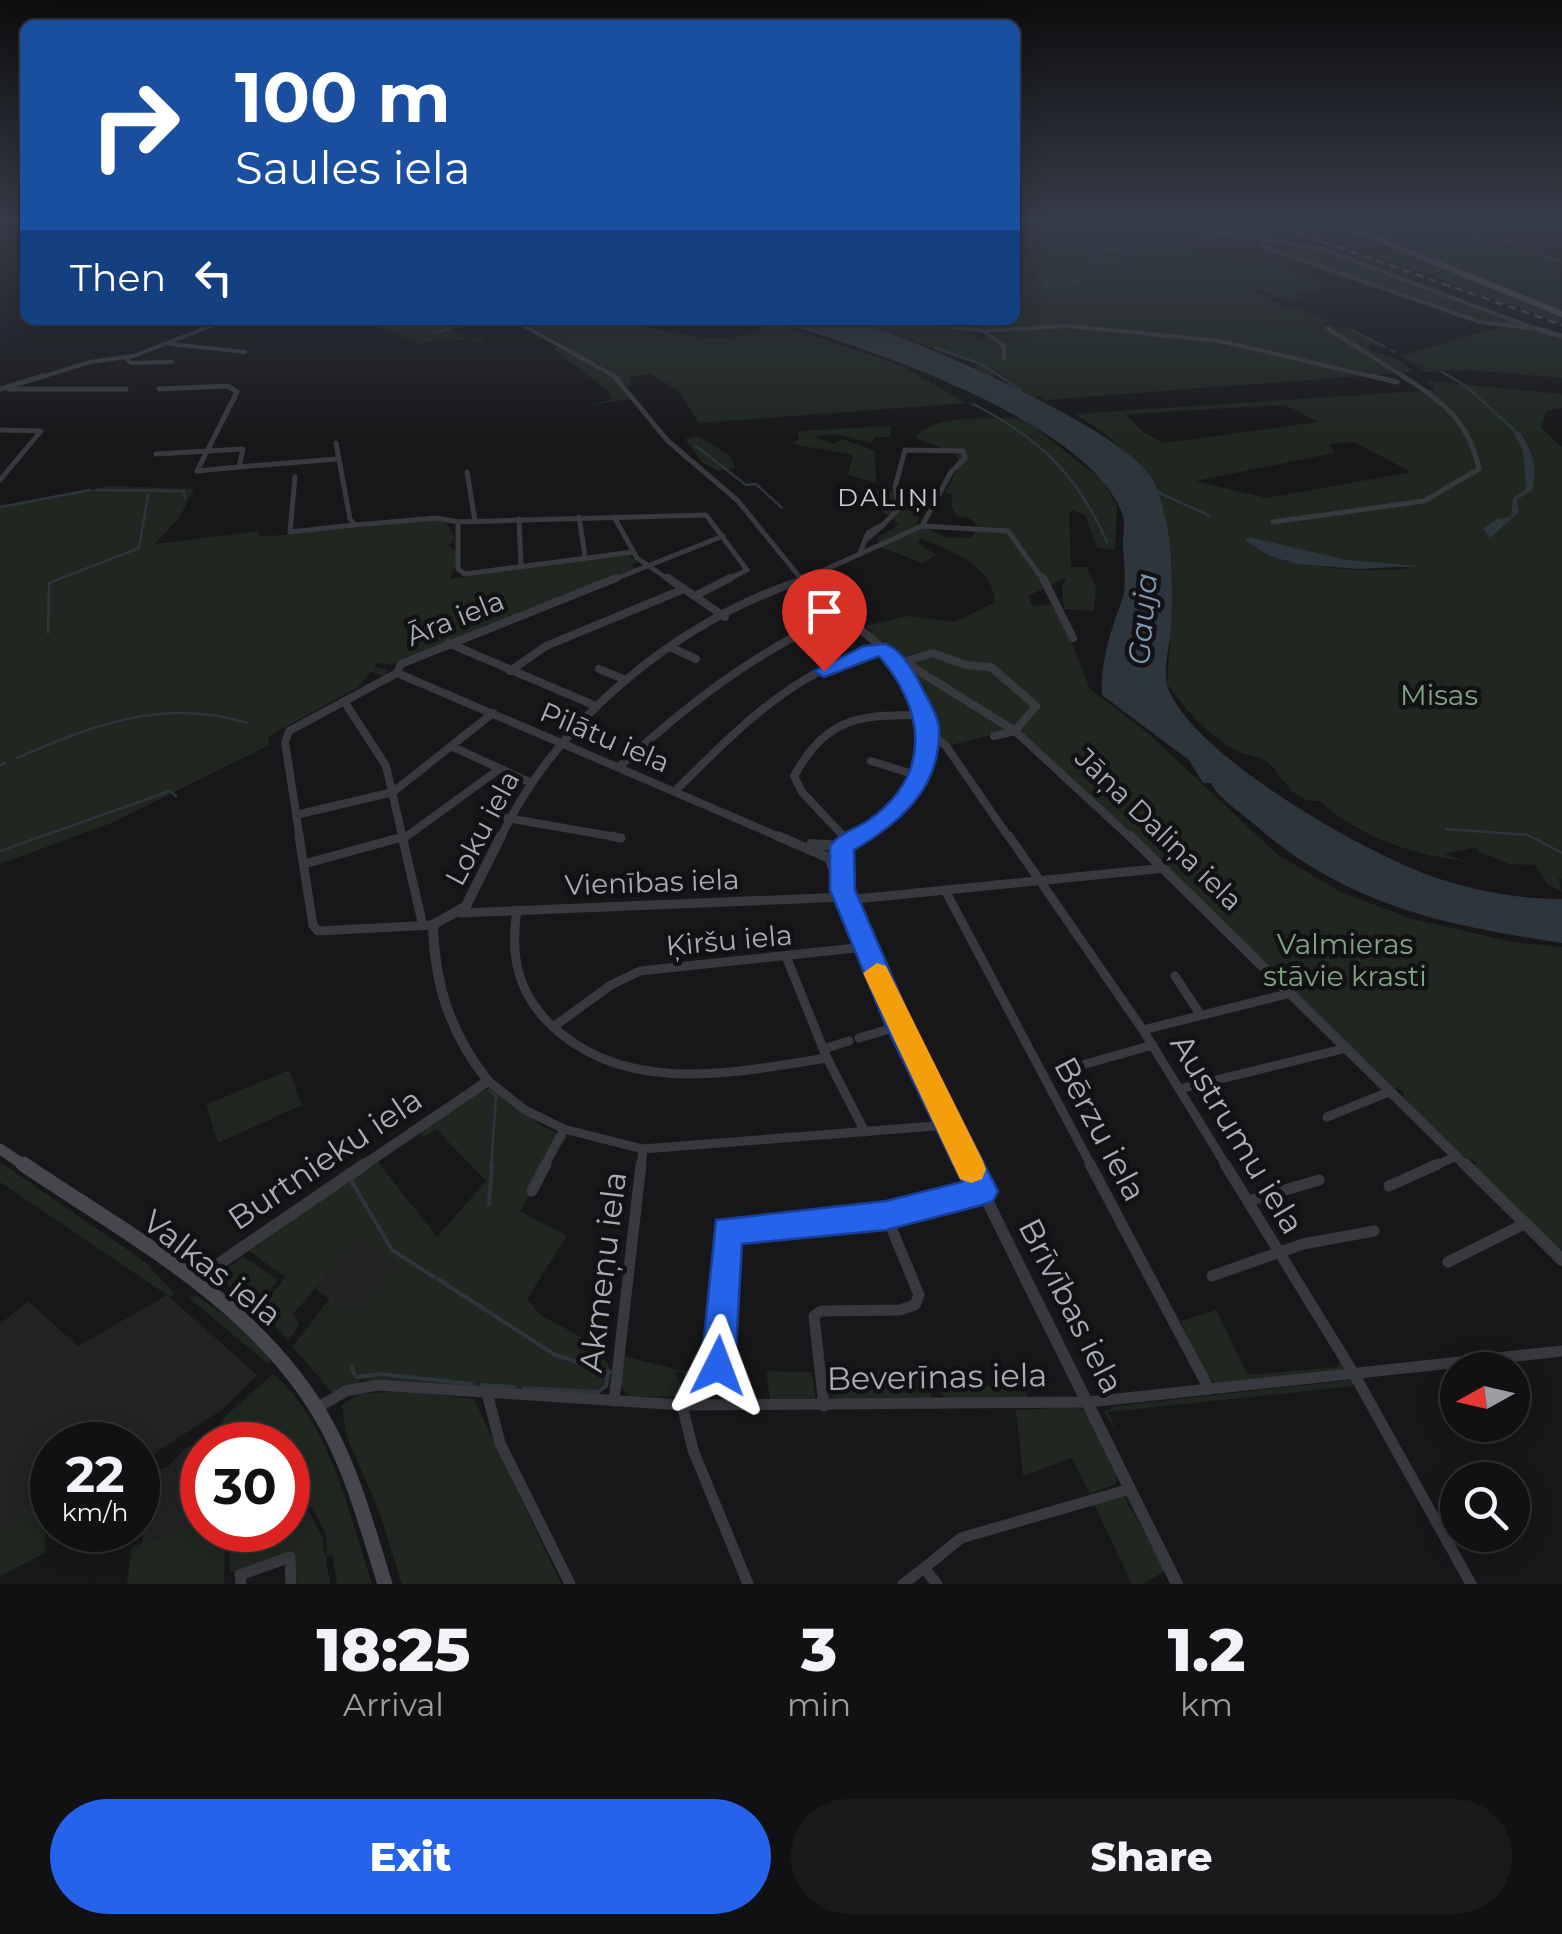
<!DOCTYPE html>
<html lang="en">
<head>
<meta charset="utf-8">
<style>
	:root { --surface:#111113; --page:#1a1a1c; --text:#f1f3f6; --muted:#9c9da0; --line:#303133; --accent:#2563eb }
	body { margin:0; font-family:Montserrat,sans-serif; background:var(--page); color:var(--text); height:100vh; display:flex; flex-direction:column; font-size:38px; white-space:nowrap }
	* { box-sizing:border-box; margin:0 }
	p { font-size:32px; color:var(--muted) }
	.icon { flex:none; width:55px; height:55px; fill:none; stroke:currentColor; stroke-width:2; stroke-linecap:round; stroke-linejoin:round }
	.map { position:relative; height:1584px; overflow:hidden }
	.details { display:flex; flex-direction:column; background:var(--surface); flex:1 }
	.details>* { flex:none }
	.top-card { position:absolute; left:20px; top:20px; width:1000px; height:305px; border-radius:15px; box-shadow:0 5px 25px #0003,0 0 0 2px var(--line); background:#1a4fa0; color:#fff; overflow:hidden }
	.needle { width:65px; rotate:262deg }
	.tools { position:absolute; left:1440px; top:1352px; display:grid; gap:20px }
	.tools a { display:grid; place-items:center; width:90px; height:90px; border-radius:50%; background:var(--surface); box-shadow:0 5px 25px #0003,0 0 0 2px var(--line); font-size:50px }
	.speed { position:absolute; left:30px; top:1422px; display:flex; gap:20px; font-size:50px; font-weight:700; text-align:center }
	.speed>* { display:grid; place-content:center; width:130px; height:130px; border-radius:50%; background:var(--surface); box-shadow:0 5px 25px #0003,0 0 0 2px var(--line); line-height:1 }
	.speed small { font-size:25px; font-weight:400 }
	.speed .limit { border:15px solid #d22; background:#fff; color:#111 }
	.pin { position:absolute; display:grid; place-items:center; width:85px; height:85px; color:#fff; margin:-102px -42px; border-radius:50% 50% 50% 0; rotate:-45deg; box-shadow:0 0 10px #0007 }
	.pin .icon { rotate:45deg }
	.me { position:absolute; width:110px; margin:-55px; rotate:3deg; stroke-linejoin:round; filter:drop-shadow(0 0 8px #0008) }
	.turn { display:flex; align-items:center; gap:35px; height:210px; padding:0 50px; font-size:45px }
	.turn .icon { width:130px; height:130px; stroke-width:2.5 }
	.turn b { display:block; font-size:70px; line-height:85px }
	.then { display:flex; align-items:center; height:95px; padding:0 50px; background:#0003; gap:20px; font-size:38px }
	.eta { display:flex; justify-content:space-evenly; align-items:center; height:170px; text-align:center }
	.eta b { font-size:60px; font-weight:800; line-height:70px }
	.primary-button { display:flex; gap:20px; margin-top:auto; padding:20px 50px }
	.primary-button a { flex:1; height:115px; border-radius:60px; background:var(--accent); color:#fff; font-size:40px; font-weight:800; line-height:115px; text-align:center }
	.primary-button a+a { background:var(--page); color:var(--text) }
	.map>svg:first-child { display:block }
	.built { fill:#232326 }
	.green { fill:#1f2720; fill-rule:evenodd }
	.water { fill:#2d353d }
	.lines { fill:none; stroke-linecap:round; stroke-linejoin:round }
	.stream-far1 { stroke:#2d353d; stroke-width:2.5 }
	.stream { stroke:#2d353d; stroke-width:4 }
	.minor-far4 { stroke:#38393e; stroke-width:4 }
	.minor-far3 { stroke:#38393e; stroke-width:5 }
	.minor-far2 { stroke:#38393e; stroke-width:8 }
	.minor-far1 { stroke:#38393e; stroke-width:9 }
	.minor { stroke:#38393e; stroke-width:11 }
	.tertiary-far4 { stroke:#38393e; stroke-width:5 }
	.tertiary-far3 { stroke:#38393e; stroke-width:6 }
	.tertiary-far2 { stroke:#38393e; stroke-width:8 }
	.tertiary-far1 { stroke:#38393e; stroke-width:10 }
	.tertiary { stroke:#38393e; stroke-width:12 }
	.secondary-far2 { stroke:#46474e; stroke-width:6 }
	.secondary-far1 { stroke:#46474e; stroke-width:11 }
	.secondary { stroke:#46474e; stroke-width:15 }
	.rail { stroke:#4b4c53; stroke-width:2.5; stroke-dasharray:8 6; stroke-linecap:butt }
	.route { fill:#2563eb; stroke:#184099; stroke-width:2.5 }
	.slow { fill:#f59e0b }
	.labels { text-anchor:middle; stroke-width:9; stroke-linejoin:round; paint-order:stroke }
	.far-neighbourhood-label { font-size:25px; letter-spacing:2.5px; fill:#caccd5; stroke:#121214 }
	.street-label { font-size:28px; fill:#a9adb9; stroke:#121214 }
	.park-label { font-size:28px; fill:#80a484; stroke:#121214 }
	.water-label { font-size:30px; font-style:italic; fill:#8099b3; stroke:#121214 }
	.near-street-label { font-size:32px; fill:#a9adb9; stroke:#121214 }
</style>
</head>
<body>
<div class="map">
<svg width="1562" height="1584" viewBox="0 0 1562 1584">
	<rect width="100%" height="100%" fill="#171719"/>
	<!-- built -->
	<g class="built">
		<path d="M360,1236L397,1264L356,1313L315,1290Z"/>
		<path d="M167,1295L257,1375L223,1409L138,1464V1445H52V1518L0,1541V1324L28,1301L78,1346Z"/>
		<path d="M233,1429V1445H202V1520L142,1543L145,1474L168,1467L184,1449Z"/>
	</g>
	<!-- green -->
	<g class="green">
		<path d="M1101,219L1163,227V222L1132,219H1180L1202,227L1179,230L1203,229L1229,238L1216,243H1181C1210,259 1242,253 1270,264L1285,258L1228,241L1232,239L1298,260L1278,264L1327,287L1294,295L1306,300H1285L1235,283L1280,303L1279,309L1301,310L1329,321L1324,325L1349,329L1382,347L1368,345L1371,351L1395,358L1414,372L1045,400L1041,395L1034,398L994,369L1021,393L995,374L993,379L975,367L980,363L847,320C889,320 946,317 983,338L991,332L974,328L989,326V320H1015V240Z"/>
		<path d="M1190,219H1239L1305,242L1249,240Z"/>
		<path d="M1273,219H1322L1562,316V324L1372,254L1395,249L1368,238L1335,240Z"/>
		<path d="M1403,221H1426L1560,261L1562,312L1365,232Z"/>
		<path d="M1262,245L1323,251L1525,326L1454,316L1373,284L1379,281L1365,282Z"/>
		<path d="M398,320H505L475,321L451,329L468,341L483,337L481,341L443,339L422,344L380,328Z"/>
		<path d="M517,320C546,320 575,318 604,320C656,324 726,357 772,321L902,366L966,403L699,423L679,391L651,374L630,377L632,386L624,385L620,378L615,380L630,399L586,406L612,399L609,391L553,349L564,344Z"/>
		<path d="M1497,328L1534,329L1562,338V378L1468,370L1426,372L1401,356Z"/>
		<path d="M1427,381L1562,394V408L1546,411L1541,428L1562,447V879L1558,878L1562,892L1547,884L1535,865L1509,864L1477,851V847L1444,854L1466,861C1410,855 1362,837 1319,801C1294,803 1284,780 1272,766C1264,757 1246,756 1235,750C1206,733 1186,711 1167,684C1175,565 1191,483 1075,414L1435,390ZM1285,405L1318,422L1164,443L1143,432L1125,414ZM1354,442L1411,472L1266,498L1196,481L1334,453L1330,444ZM1250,537L1346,561L1411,568C1354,574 1295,568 1245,542Z"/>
		<path d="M1023,418L1102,480L1117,506L1115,550L1097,548L1085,515L1073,510L1069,513L1071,567H1087L1096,588L1094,611L1064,609L1062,587L1067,577L1028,596L1032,606L1056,604L1090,689L1150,735L1278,855L1341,892L1409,918L1512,942L1562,947V1254L1474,1168L1476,1162L1461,1155L1404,1100L1403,1091L1391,1087L1013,730L946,746C918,724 917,683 893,655C885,646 871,638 860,631H874L865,626L908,616L955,622L995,602C993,565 950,551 921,538L917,542L936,555L922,563L878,546V537L899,525L870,500L877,491L917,492L916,505L923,510L916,523L947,538L972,537L978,527L971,519L956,516L951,504L953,494L945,493L959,465L956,453L915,438C934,412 994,420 1023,418Z"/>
		<path d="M891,426L890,437H875L871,443L837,434L814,437L834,444L842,439L875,451L876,483L848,475L853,455L792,444L799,439L797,431Z"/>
		<path d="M699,436L730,456L736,468L718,471L703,463L685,439Z"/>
		<path d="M110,486L194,489L179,518L155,544L257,531L261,537L444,519L455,537L448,546L455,549L457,562L450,579L627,553L637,562L631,565L637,570L392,665L377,663L374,667L388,670L386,677L371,672L358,687L280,730L268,738L269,745L114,822L0,864V507Z"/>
		<path d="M289,1070L302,1105L218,1143L206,1105Z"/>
		<path d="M491,1089L543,1127L567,1137L520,1211L567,1236L527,1299L539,1314L583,1338L579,1349C599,1357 616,1359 609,1385L597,1393L363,1380L334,1395L293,1347L330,1298L356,1313L397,1264L360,1237L293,1314L299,1325L288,1340L261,1310L285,1277L249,1251L377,1161L437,1237L486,1181L436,1129L423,1138L421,1132L481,1091Z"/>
		<path d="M0,1162L145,1262L175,1294L170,1297L0,1182Z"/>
		<path d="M243,1256L278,1280L257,1308L223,1281L227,1269Z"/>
		<path d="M197,1296L244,1329L270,1358L269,1365L188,1297Z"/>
		<path d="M1216,1310L1248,1375L1338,1367L1340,1361L1346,1369L1215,1384L1203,1370L1181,1321Z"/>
		<path d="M623,1356L683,1371L713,1368L695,1378L675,1371L684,1388L676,1397L630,1396L620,1386Z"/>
		<path d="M904,1370L931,1375V1399L837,1400L825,1391L824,1372Z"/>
		<path d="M766,1371L812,1372L815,1398L770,1399Z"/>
		<path d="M273,1374C331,1423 349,1515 372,1584H337L332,1555L327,1556L326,1534L312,1508L288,1513V1445H220L222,1419Z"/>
		<path d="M940,1376L1027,1393L1028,1398H945L940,1392Z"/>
		<path d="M1353,1380L1354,1386L1108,1412L1117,1432L1104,1412L1115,1406Z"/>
		<path d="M403,1391L474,1399L561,1584H402L379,1511L346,1435L342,1405L359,1394Z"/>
		<path d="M1075,1407L1087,1411L1117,1472L1116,1484L1090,1494L1072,1458L1023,1476L1016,1410Z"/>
		<path d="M1124,1496L1165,1571L1143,1584H1132L1094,1504Z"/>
		<path d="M46,1504L45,1553L0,1576V1530Z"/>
		<path d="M309,1511L322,1536L330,1584H298L292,1552L230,1573L229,1536L247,1530H288V1518Z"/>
		<path d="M202,1520V1530H223L225,1535L224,1584H127L132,1547Z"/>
	</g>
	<!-- water -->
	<g class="water">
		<path d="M769,320C794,320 821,317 845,320C892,327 1130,431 1153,480C1173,523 1174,580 1171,628C1170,645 1162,672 1168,688C1194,757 1373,859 1443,880C1480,892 1523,899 1562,899V943C1443,925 1346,905 1254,824C1240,812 1217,797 1211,783H1203L1189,760L1102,695C1100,662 1111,630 1122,600C1127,587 1124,561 1123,547C1122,537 1126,525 1123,516C1093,422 859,344 769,320Z"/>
		<path d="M1512,430L1520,432C1533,453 1538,466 1532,490L1517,500L1519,512L1490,538L1483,529L1497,519L1511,517L1513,498L1526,489L1523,451Z"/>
		<path d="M1250,537L1346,560L1420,566L1358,569L1298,564L1270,556L1245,541Z"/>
	</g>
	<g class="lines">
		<!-- stream-far1 -->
		<g class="stream-far1">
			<path d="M1432,222L1512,242L1559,261"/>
			<path d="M1114,249L1135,244"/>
			<path d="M1086,255L1114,247"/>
			<path d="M1126,255L1117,250L1137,246"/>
			<path d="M1114,259L1138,252"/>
			<path d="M1087,263L1101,260"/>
			<path d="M1035,274L1058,287"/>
			<path d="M1040,284L1055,286"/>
			<path d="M1067,286L1106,263L1113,264"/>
			<path d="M1352,330L1385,347"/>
			<path d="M435,333L478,320"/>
			<path d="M935,348L978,363"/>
			<path d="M1391,350L1395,352"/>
			<path d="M981,364L1021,390"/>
			<path d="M1442,372L1466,386L1514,430"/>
			<path d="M973,404C1038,437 1078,475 1107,542"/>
			<path d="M696,446L746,485L756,484L782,508"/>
			<path d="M96,490L184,491L185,498"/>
			<path d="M1157,492L1210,516"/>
			<path d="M0,507L90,490"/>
			<path d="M48,633L49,583L139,548L148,495"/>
			<path d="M17,758C93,725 165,697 247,723"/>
			<path d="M0,765L5,763"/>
			<path d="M1446,829L1528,835L1562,853"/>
			<path d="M0,851L170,791L176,796"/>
			<path d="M489,1090L496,1096L491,1167"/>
		</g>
		<!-- stream -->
		<g class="stream">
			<path d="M352,1182L392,1250L434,1277"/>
			<path d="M489,1204L492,1164"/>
			<path d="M438,1279L555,1355L610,1372"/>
			<path d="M352,1367L354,1374"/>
			<path d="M357,1377L380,1374L472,1384"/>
			<path d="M482,1385L515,1387"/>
			<path d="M524,1388L598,1392L606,1386L608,1373"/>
		</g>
		<!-- minor-far4 -->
		<g class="minor-far4">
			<path d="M1125,219L1322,249L1534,328"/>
			<path d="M1262,246L1480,322L1529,328"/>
			<path d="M514,320L619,379"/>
			<path d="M906,320L983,331L1069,326L1220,341L1383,379"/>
			<path d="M1327,328L1407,379"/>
			<path d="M983,331L1004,346V358"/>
			<path d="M170,344L245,352"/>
			<path d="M126,358L131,363L172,362"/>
			<path d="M35,379L90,362L134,356L226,320"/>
		</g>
		<!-- minor-far3 -->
		<g class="minor-far3">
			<path d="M614,376L668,441L738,501L802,580L922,526L1008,531L1044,581"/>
			<path d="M1372,376L1397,382"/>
			<path d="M0,389L43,376"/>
			<path d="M9,389H126"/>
			<path d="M159,389L228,386L237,392L197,471"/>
			<path d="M0,430L41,431L0,480"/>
			<path d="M336,443L350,519L355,525L437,518L458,522L706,515L747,570L725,581"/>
			<path d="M156,454L243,449L239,467L337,459"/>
			<path d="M197,471L239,467"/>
			<path d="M467,472L475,521"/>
			<path d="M295,477L290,532L355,525"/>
			<path d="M579,517L585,556"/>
			<path d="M614,517L637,558L671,581"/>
			<path d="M519,519L521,565"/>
			<path d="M458,522V569L465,574L633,552"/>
			<path d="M1273,522L1424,501L1479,469C1469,421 1442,401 1403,376"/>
			<path d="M884,524L899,508L895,487L905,450L963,451L965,458L951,472L922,526"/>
			<path d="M859,555L868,533L884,524L868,538"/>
			<path d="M610,581L723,536"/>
		</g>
		<!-- minor-far2 -->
		<g class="minor-far2">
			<path d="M668,578L725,617"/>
			<path d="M801,578H805"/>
			<path d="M1043,578L1073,638"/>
			<path d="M695,596L730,578"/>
			<path d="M448,643L596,706"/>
			<path d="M672,648L696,659"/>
			<path d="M906,661L933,653L965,665L991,667L1036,706L1015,731L994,736"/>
			<path d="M599,669L626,680"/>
			<path d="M510,671L546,646L684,589"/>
			<path d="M397,673L561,743"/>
			<path d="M344,701L386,766L403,839"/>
			<path d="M928,732L946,746L1010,839"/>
			<path d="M453,747L529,782"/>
			<path d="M871,761L919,776"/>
			<path d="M619,767C687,705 756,650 842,614"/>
			<path d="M675,791C733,734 801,661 885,650"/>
			<path d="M296,815L393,792L493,713"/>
			<path d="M507,818L621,838"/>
			<path d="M300,839L285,742L289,731L397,673L401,664L616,578"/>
			<path d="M403,839L498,770"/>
			<path d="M846,839L802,792L794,776C828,716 859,715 924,715"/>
			<path d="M857,839C943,787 942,735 894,656"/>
		</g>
		<!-- minor-far1 -->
		<g class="minor-far1">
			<path d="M299,836L313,925L318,931L433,925"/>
			<path d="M402,836L423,926"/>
			<path d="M611,836L621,838"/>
			<path d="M844,836L850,843"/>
			<path d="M1009,836L1143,1030L1227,1167"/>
			<path d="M848,844L861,836"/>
			<path d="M304,864L406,836"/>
			<path d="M946,892L1092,1167"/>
			<path d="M846,900L1165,868"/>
			<path d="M517,910C510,954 517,991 549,1023C624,1097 733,1073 827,1058"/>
			<path d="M461,913L845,897"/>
			<path d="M787,959L827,1058L865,1132"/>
			<path d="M1175,976L1200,1014"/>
			<path d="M553,1027L611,985L640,971L865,947"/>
			<path d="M1143,1030L1291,993"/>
			<path d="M859,1038L900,1026"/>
			<path d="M823,1049L849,1041"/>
			<path d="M1082,1065L1153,1045"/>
			<path d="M488,1081L525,1110L564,1129L643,1149L948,1125"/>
			<path d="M1179,1089L1347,1048"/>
			<path d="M1327,1117L1391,1091"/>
			<path d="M544,1167L564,1129"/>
			<path d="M641,1167L643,1149"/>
			<path d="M1432,1167L1457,1156"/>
		</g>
		<!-- minor -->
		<g class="minor">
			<path d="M1090,1164L1209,1389"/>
			<path d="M1225,1164L1354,1374L1471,1584"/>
			<path d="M1389,1186L1438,1164"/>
			<path d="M532,1191L546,1164"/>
			<path d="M1248,1201L1319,1180"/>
			<path d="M1448,1262L1524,1224"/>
			<path d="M1212,1276L1303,1244L1374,1231"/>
			<path d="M487,1393L500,1443L570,1584"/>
			<path d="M614,1401L641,1164"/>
			<path d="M824,1406L814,1316L821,1311L900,1310L915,1305L919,1295L886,1215"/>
			<path d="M317,1408L346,1391L377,1385L682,1405L1089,1402L1562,1351"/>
			<path d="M924,1568L961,1538L1130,1489"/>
			<path d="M241,1584L240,1575L290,1557L291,1584"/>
			<path d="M748,1584L693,1450L682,1405L695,1383L713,1376L718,1367L727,1231L886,1215L982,1191"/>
			<path d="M903,1584L924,1568L937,1584"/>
		</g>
		<!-- tertiary-far4 -->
		<path class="tertiary-far4" d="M1534,328L1562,336"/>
		<!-- tertiary-far3 -->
		<path class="tertiary-far3" d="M799,581H803"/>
		<!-- tertiary-far2 -->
		<g class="tertiary-far2">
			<path d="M561,743L784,839"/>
			<path d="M500,839C557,719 677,622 802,580L885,650L1015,731L1132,839"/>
		</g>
		<!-- tertiary-far1 -->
		<g class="tertiary-far1">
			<path d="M778,836L829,858L900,1026L970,1167"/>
			<path d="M1130,836L1467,1167"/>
			<path d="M811,844L842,846V882"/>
			<path d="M361,1167L488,1081C450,1033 435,986 433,925L466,906L501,836"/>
		</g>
		<!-- tertiary -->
		<g class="tertiary">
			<path d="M969,1164L1177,1584"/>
			<path d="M1465,1164L1562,1260"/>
			<path d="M195,1280L365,1164"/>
		</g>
		<!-- secondary-far2 -->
		<path class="secondary-far2" d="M1328,219L1562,314"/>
		<!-- secondary-far1 -->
		<path class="secondary-far1" d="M0,1149L27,1167"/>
		<!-- secondary -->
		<path class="secondary" d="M23,1164C133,1238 262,1306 327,1426C354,1476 368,1531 385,1584"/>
		<!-- rail -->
		<path class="rail" d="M1257,219L1562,325"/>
	</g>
	<!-- sky -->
	<linearGradient id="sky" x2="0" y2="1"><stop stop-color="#0d0d0e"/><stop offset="0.5" stop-color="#363c49"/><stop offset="1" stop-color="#363c49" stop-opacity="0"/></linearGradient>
	<rect width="1562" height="440" fill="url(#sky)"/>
	<!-- route -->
	<path class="route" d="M885,644C901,649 913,670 920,684C926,697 938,714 939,728C941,788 901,822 854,850L855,890L913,1025L998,1191L993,1201L982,1205L886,1230L742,1244L735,1366L730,1379L718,1384L706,1379L701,1366L716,1220L886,1201L962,1182L886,1026L830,890V846C839,833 856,829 869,820C932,775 926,711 879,656L824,677L814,671L864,646Z"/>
	<!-- slow -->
	<path class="slow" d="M877,963L886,966L982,1159L986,1169L982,1179L971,1183L960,1179L863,973Z"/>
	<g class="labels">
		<!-- far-neighbourhood labels -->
		<g class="far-neighbourhood-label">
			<text x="889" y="506">DALIŅI</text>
		</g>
		<!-- street labels -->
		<g class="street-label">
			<text transform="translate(455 618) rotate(-22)" y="10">Āra iela</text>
			<text transform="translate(605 737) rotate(23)" y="10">Pilātu iela</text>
			<text transform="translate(482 828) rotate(-62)" y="10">Loku iela</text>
			<text transform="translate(1159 829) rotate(44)" y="10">Jāņa Daliņa iela</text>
			<text transform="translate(652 882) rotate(-2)" y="10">Vienības iela</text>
			<text transform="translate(729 940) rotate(-5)" y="10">Ķiršu iela</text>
		</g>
		<!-- park labels -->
		<g class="park-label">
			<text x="1439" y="705">Misas</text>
			<text x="1345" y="954">Valmieras<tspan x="1345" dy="32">stāvie krasti</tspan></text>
		</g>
		<!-- water labels -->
		<g class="water-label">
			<text transform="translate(1143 619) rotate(-85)" y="10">Gauja</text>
		</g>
		<!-- near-street labels -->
		<g class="near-street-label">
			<text transform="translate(1100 1129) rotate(62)" y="11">Bērzu iela</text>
			<text transform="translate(1237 1134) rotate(59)" y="11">Austrumu iela</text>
			<text transform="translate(325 1159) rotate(-34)" y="11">Burtnieku iela</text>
			<text transform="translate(212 1268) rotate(38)" y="11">Valkas iela</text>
			<text transform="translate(603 1272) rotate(-83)" y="11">Akmeņu iela</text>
			<text transform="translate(1071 1306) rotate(63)" y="11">Brīvības iela</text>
			<text transform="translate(937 1377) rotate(-1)" y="11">Beverīnas iela</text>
		</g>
	</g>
</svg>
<div class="tools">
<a><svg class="needle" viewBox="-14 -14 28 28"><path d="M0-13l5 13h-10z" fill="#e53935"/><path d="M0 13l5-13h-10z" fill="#9c9da0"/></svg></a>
<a><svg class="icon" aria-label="search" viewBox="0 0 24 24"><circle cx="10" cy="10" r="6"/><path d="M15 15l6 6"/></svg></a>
</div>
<div class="speed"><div>22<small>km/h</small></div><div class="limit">30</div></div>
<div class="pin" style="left:824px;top:671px;background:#d93025"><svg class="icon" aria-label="arrive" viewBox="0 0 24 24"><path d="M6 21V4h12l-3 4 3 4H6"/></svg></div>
<svg class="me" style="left:718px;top:1366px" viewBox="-20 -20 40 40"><path d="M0-17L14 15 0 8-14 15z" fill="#2563eb" stroke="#fff" stroke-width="4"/></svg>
<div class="top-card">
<div class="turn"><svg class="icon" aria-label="right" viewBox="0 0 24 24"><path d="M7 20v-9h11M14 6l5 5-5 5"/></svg><div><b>100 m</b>Saules iela</div></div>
<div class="then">Then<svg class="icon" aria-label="left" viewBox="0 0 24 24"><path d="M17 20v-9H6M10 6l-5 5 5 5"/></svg></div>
</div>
</div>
<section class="details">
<div class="eta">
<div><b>18:25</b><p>Arrival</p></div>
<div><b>3</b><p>min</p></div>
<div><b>1.2</b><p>km</p></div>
</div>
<div class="primary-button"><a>Exit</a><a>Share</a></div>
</section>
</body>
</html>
